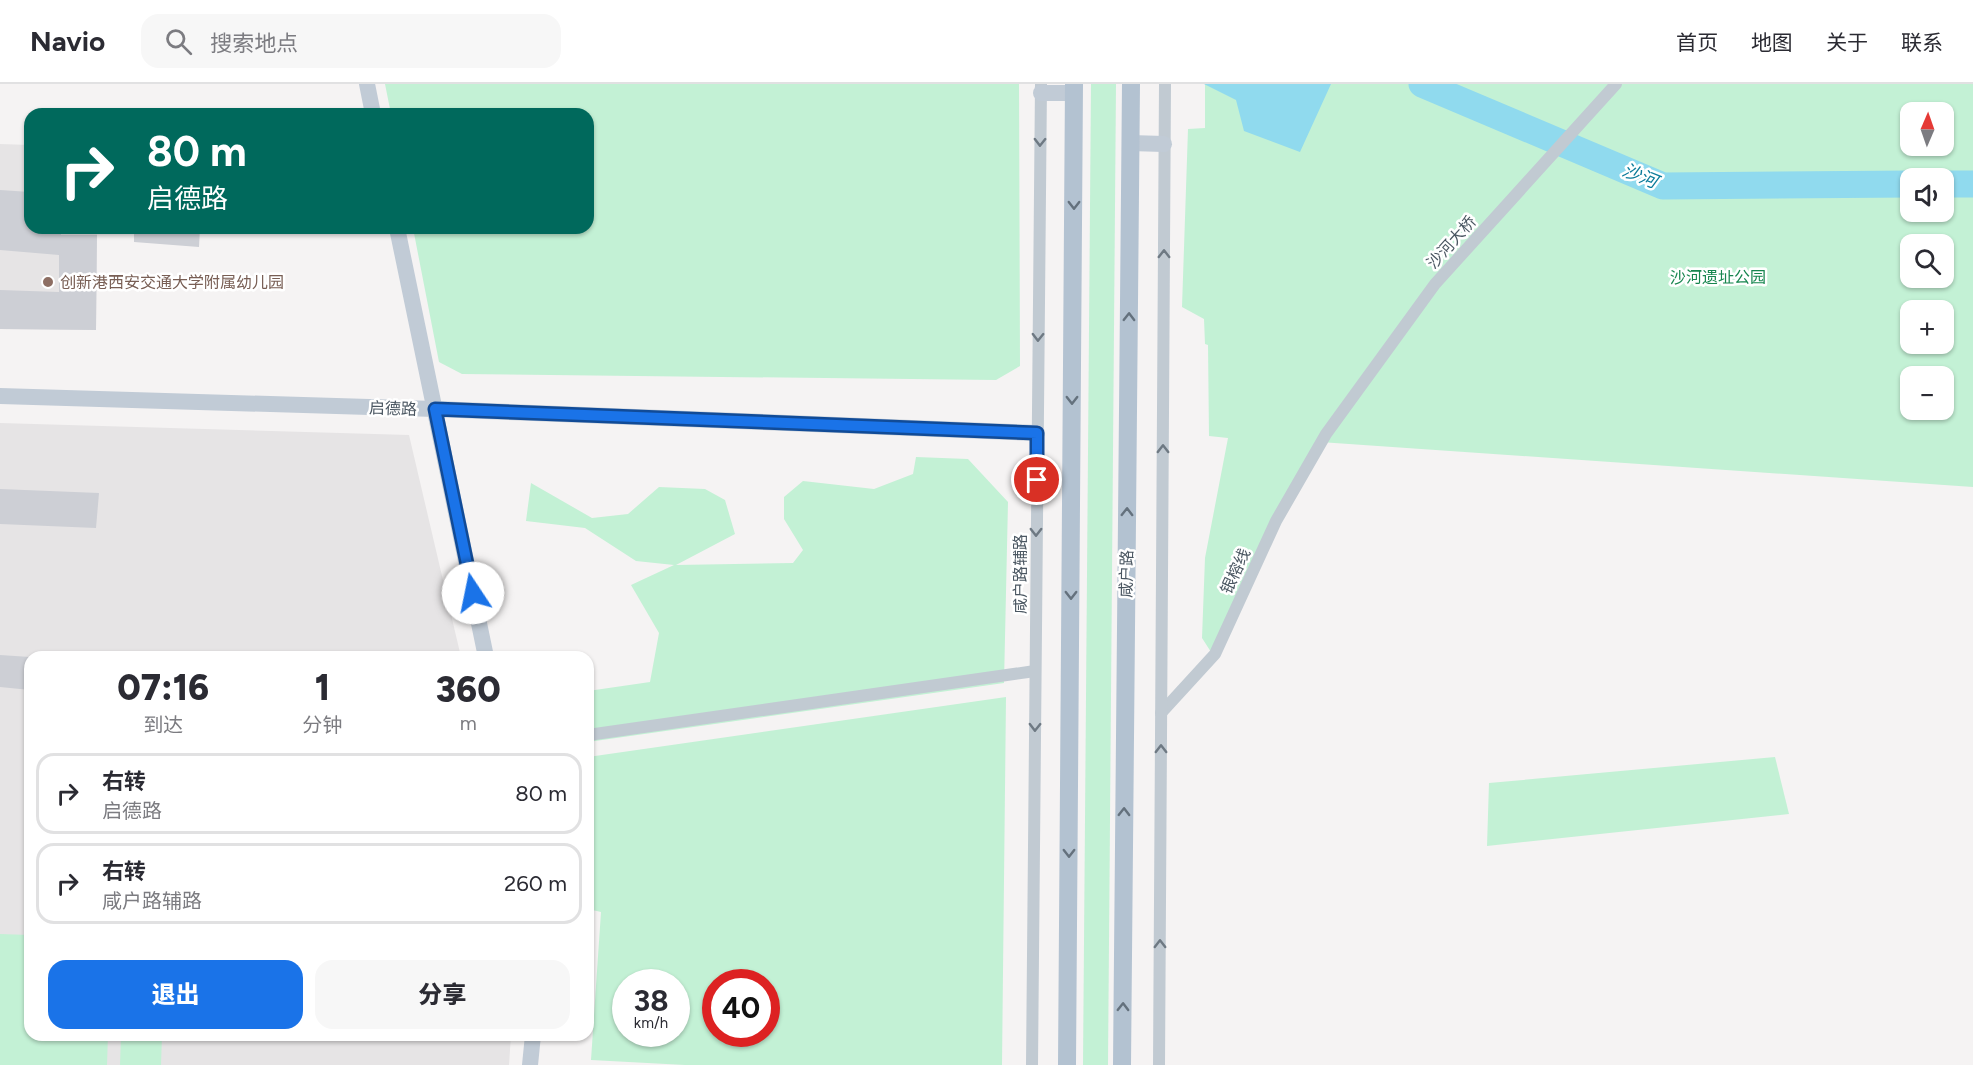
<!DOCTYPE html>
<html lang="zh">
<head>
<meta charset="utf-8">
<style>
	:root { --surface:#fff; --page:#f7f7f7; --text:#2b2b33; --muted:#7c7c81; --line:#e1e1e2; --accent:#1a73e8 }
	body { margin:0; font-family:Figtree,"Noto Sans SC",sans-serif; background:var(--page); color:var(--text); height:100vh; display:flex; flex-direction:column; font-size:22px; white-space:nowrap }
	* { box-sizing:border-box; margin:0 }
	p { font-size:20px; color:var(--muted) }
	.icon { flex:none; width:33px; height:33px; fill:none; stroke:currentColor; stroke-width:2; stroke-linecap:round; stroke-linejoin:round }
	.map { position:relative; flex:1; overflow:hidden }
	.drawer { position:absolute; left:24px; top:567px; width:570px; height:390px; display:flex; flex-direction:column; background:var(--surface); border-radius:18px; box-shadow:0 2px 4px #0004 }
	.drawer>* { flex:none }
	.top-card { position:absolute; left:24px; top:24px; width:570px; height:126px; border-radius:18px; box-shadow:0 2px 4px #0004; background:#00695c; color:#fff; overflow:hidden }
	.needle { width:39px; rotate:2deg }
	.controls { position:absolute; left:1900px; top:18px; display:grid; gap:12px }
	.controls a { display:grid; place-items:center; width:54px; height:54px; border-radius:12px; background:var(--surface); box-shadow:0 2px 4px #0004; font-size:30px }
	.speed { position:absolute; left:612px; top:885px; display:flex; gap:12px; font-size:30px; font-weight:700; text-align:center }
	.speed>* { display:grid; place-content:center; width:78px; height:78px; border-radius:50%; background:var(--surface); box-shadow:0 2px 4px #0004; line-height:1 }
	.speed small { font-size:15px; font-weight:400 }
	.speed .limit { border:9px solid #d22; background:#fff; color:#111 }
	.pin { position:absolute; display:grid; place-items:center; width:51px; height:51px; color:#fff; margin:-26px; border:3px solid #fff; border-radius:50%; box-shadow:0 2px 6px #0007 }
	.me { position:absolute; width:66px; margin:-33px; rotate:349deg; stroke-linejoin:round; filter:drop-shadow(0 0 4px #0008) }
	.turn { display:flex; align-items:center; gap:21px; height:126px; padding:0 24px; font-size:27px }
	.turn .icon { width:78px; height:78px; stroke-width:2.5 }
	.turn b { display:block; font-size:42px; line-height:51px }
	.eta { display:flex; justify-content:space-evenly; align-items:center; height:102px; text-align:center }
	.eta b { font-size:36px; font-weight:800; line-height:42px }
	.cta { display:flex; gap:12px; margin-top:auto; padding:12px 24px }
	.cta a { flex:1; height:69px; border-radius:18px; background:var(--accent); color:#fff; font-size:24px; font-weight:800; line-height:69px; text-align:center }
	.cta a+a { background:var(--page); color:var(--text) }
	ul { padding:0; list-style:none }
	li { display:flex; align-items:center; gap:18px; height:81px; margin:0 12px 9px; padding:0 12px; border:3px solid var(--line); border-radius:18px }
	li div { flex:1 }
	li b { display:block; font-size:22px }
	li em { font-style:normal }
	header { display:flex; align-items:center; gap:36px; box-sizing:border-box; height:84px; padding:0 30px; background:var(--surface); border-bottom:2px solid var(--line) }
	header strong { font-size:28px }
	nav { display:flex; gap:33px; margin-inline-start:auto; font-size:21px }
	.search { width:420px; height:54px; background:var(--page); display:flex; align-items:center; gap:15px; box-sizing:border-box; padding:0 21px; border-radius:18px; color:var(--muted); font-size:22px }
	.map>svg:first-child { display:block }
	.education { fill:#e6e4e5 }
	.green { fill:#c3f1d5; fill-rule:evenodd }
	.water { fill:#90daee }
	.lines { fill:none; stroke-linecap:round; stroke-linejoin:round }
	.river { stroke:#90daee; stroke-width:27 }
	.building { fill:#cdcfd5 }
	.street { stroke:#c1cad2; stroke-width:12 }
	.secondary { stroke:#c1cbd6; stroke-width:16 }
	.primary { stroke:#b3c2d1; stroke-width:18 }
	.oneway { stroke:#6e7983 }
	.oneway2 { stroke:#64717d }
	.route-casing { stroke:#114b97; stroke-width:15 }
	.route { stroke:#1a73e8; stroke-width:10 }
	.education-dot { fill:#8d6e63; stroke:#fff; stroke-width:2 }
	.labels { text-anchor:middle; stroke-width:5; stroke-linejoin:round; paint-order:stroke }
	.street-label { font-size:16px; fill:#4a5661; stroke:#fff }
	.park-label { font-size:16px; fill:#17864f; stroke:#fff }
	.education-label { font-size:16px; fill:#785e54; stroke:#fff; text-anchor:start }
	.water-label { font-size:18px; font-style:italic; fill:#0c7c9b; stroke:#fff }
</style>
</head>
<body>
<header>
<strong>Navio</strong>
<div class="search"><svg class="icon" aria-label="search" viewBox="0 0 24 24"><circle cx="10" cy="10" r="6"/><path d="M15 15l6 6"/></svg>搜索地点</div>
<nav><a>首页</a><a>地图</a><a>关于</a><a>联系</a></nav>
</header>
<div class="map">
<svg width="1973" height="981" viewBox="0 0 1973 981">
	<rect width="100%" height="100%" fill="#f5f3f3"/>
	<!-- education -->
	<g class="education">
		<path d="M0,60L30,61V144H97L96,246L0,245Z"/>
		<path d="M0,339L409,351L461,573H30V951H511L509,981H0Z"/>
	</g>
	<!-- green -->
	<g class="green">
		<path d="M385,0H1019L1020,282L996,296L462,290L439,278L413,144H588V30H391Z"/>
		<path d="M1091,0H1116L1108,981H1083Z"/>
		<path d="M1205,0H1973V403L1320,358L1211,568L1202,554L1205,474L1228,354L1209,352L1208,261L1205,260L1204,235L1182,223L1188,45L1205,44ZM1911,28H1944V62H1911ZM1911,94H1944V128H1911ZM1911,160H1944V194H1911ZM1911,226H1944V260H1911ZM1911,292H1944V326H1911Z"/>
		<path d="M916,373L968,375L1008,418L1004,599L588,658V607L650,598L659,549L631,501L674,481L636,477L585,444L526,437L531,399L592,434L628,430L659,403L705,405L725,416L735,450L676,481L793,479L803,466L784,435V413L803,397L874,405L913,390Z"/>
		<path d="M1006,613L1002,981H685L591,976L601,828L588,825V673ZM676,898V950H626V898ZM766,898V950H716V898Z"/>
		<path d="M1775,673L1789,730L1487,762L1489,699Z"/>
		<path d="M0,850L30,851V951H108L107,981H0Z"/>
		<path d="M121,951H162L161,981H120Z"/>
	</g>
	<!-- water -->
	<path class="water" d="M1204,0H1331L1300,68L1244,47L1236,16Z"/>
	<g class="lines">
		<!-- river -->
		<g class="river">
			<path d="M1422,0L1663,102L1911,100"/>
			<path d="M1944,100H1973"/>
		</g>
	</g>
	<!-- building -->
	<g class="building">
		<path d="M0,106L30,108V144H61V151H97L96,246L0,245V206L59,208V171L0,166Z"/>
		<path d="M134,144H200L199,163L134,158Z"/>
		<path d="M0,405L99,409L96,444L0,440Z"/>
		<path d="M0,571L30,573V606L0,603Z"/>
	</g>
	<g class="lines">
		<!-- street -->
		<g class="street">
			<path d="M1161,629L1215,570L1276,437L1326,350L1435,200L1616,0"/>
			<path d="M588,651L1035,587"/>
			<path d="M1032,981L1041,0"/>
			<path d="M1159,981L1165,0"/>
		</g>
		<!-- secondary -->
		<g class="secondary">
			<path d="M367,0L373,30"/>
			<path d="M1041,9H1074"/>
			<path d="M1130,59L1164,60"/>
			<path d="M397,144L486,573"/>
			<path d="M0,312L435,325L1037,349"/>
			<path d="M530,981L533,951"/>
		</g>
		<!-- primary -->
		<g class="primary">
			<path d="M1067,981L1074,0"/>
			<path d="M1122,981L1131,0"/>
		</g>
	</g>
	<!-- one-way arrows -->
	<defs><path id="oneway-chevron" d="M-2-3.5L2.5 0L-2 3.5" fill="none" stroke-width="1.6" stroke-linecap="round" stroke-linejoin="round" transform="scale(1.5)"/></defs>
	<g class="oneway">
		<use href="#oneway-chevron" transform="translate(1040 58) rotate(91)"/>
		<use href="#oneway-chevron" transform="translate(1164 170) rotate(-90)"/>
		<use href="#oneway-chevron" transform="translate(1038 253) rotate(91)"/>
		<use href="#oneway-chevron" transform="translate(1163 365) rotate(-90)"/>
		<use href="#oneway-chevron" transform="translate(1036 448) rotate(90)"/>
		<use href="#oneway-chevron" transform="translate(1035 643) rotate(91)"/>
		<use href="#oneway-chevron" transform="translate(1161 665) rotate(-90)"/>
		<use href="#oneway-chevron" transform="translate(1160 860) rotate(-90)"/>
	</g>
	<g class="oneway2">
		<use href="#oneway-chevron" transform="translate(1074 121) rotate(90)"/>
		<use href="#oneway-chevron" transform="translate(1129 233) rotate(-89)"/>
		<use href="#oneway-chevron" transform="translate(1072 316) rotate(90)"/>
		<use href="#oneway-chevron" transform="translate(1127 428) rotate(-89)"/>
		<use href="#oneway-chevron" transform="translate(1071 511) rotate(90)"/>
		<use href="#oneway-chevron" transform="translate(1124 728) rotate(-89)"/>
		<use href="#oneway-chevron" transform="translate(1069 769) rotate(90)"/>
		<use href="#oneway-chevron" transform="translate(1123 923) rotate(-89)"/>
	</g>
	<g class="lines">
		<!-- route casing -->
		<g class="route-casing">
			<path id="route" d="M473,509L435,325L1037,349V396"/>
		</g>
		<!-- route -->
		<use href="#route" class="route"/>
	</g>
	<!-- markers -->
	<circle class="education-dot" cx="48" cy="198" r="6"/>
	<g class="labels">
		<!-- street labels -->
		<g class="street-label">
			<text transform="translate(1451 158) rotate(-48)" y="6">沙河大桥</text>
			<text transform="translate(393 324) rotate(2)" y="6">启德路</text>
			<text transform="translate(1235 487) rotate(-65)" y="6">银榕线</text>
			<text transform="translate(1020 490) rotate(-90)" y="6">咸户路辅路</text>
			<text transform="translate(1126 490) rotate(-89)" y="6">咸户路</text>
		</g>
		<!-- park labels -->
		<g class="park-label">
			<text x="1718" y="199">沙河遗址公园</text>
		</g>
		<!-- education labels -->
		<g class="education-label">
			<text x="60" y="204">创新港西安交通大学附属幼儿园</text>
		</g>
		<!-- water labels -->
		<g class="water-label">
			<text transform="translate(1640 92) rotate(22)" y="6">沙河</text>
		</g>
	</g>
</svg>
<div class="controls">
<a><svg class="needle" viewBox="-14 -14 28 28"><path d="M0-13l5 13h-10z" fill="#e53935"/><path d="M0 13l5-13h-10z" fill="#7c7c81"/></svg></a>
<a><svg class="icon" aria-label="sound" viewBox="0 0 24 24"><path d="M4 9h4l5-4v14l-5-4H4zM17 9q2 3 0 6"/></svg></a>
<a><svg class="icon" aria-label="search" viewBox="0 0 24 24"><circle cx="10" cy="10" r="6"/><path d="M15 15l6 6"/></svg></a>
<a>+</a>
<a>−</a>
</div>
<div class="speed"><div>38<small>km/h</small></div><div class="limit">40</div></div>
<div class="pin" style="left:1037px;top:396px;background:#d93025"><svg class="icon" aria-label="arrive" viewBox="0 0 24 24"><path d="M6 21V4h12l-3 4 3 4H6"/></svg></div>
<svg class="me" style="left:473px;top:509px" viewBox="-20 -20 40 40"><circle r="19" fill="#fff"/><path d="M0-13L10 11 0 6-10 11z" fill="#1a73e8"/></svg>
<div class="top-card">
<div class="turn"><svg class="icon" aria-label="right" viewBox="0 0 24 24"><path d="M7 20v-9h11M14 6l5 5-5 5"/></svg><div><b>80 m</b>启德路</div></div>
</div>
<section class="drawer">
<div class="eta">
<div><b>07:16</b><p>到达</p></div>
<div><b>1</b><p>分钟</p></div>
<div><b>360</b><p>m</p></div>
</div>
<ul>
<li><svg class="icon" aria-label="right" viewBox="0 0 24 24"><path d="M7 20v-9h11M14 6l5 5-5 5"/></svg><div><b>右转</b><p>启德路</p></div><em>80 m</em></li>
<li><svg class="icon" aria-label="right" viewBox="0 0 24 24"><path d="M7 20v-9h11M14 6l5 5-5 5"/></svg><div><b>右转</b><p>咸户路辅路</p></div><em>260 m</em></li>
</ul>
<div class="cta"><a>退出</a><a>分享</a></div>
</section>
</div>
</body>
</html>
